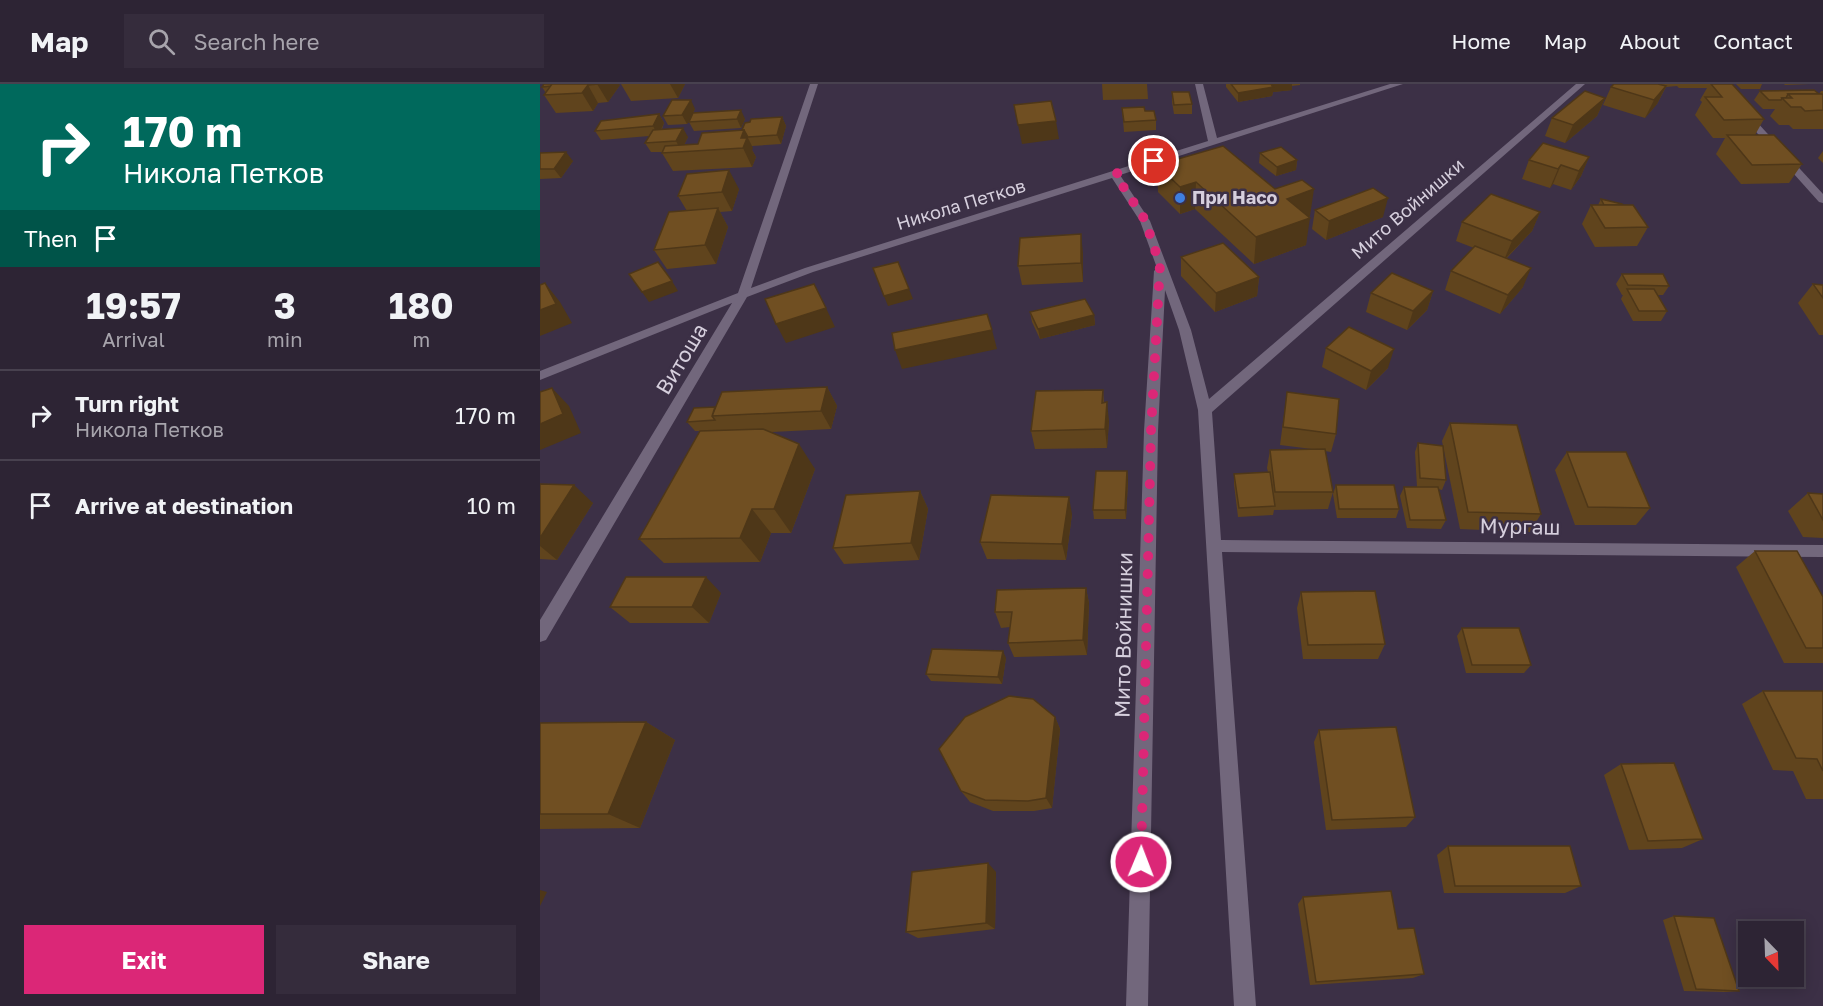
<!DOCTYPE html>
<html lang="en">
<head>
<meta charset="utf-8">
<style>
	:root { --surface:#2d2434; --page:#352c3c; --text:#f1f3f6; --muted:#a7a4ac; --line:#48414f; --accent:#db2777 }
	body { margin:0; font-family:"Golos Text",sans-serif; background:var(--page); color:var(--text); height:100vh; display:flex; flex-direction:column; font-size:22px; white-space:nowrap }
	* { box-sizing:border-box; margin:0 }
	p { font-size:20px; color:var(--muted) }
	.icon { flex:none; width:33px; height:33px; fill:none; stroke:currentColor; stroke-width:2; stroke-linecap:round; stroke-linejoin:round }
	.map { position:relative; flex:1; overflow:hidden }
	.drawer { display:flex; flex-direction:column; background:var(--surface); width:540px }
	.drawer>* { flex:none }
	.top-card { background:#00695c; color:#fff; overflow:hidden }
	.needle { width:39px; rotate:157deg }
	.controls { position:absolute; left:1198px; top:837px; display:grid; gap:12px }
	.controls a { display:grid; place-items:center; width:66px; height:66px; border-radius:0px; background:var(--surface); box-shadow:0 3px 15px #0003,0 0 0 2px var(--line); font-size:30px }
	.pin { position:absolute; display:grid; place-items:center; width:51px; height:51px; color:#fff; margin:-26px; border:3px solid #fff; border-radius:50%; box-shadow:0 2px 6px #0007 }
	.me { position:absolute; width:66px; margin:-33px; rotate:1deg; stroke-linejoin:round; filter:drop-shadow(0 0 4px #0008) }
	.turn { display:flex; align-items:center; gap:21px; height:126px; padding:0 24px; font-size:27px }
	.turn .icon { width:78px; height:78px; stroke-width:2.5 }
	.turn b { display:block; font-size:42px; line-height:51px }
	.then { display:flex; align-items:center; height:57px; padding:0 24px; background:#0003; gap:12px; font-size:22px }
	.eta { display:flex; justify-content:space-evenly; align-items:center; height:102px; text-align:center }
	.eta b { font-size:36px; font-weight:700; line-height:42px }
	.primary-button { display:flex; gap:12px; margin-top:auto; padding:12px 24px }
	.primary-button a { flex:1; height:69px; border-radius:0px; background:var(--accent); color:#fff; font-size:24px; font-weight:700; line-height:69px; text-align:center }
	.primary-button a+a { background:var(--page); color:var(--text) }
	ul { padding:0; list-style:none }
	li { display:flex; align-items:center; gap:18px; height:90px; padding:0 24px; border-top:2px solid var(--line) }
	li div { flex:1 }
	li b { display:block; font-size:22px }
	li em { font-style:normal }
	header { display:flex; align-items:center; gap:36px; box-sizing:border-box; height:84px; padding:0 30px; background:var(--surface); border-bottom:2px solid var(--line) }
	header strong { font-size:28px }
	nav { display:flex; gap:33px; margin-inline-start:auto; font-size:21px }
	.search { width:420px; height:54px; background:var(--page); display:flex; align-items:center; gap:15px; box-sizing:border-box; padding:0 21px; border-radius:0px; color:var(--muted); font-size:22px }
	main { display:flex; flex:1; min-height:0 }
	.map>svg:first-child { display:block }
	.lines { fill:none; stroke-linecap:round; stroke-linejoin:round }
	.minor { fill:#72677c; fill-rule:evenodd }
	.wall { fill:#60441d }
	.shaded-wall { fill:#4e3718 }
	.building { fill:#704f22; stroke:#4e3718; stroke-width:1.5 }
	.route { stroke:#db2777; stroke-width:10; stroke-dasharray:0 18 }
	.shop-dot { fill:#3f7fe0; stroke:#3c3046; stroke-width:2 }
	.labels { text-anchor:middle; stroke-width:5; stroke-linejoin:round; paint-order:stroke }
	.far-poi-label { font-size:18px; font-weight:bold; fill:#d6cfdd; stroke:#3c3046; text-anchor:start }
	.far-street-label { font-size:18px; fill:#d6cfdd; stroke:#3c3046 }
	.street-label { font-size:21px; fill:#d6cfdd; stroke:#3c3046 }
</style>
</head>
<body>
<header>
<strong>Map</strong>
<div class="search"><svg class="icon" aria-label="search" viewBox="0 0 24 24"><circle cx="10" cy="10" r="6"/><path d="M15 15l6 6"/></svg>Search here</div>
<nav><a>Home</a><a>Map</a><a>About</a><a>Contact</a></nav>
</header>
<main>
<section class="drawer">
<div class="top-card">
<div class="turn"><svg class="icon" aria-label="right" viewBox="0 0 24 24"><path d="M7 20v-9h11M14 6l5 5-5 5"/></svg><div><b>170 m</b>Никола Петков</div></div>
<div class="then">Then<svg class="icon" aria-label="arrive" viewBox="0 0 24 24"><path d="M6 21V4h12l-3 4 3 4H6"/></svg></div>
</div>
<div class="eta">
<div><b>19:57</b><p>Arrival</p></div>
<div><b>3</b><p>min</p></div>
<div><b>180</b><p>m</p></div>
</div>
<ul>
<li><svg class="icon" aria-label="right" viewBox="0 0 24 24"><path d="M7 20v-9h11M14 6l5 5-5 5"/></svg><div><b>Turn right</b><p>Никола Петков</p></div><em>170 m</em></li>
<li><svg class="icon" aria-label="arrive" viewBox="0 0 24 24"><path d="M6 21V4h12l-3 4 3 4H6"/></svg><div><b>Arrive at destination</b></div><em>10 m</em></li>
</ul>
<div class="primary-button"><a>Exit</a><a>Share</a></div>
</section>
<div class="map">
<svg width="1283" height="922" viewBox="0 0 1283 922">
	<rect width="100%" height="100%" fill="#3c3046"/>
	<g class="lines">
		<!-- minor -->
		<g class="minor">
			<path d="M270,0H278L211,204L265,184L668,57L655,0H663L677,54L850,0H863L580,91L610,137L651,246L669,315L1036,0H1045L672,328L681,456L1283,461V473L682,468L716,922H694L658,326L639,246L625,206L618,347L608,922H586L604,347L614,187L617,184L600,137L572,94L273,188L207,213L6,556L0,558V536L192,219L0,296V287L198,209Z"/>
			<path d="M1173,0H1182L1283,110V119L1279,118Z"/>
		</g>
	</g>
	<!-- wall -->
	<g class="wall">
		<path d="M4,0L80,1L68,18L58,19L53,27L16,29L4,11L6,9L2,3Z"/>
		<path d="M81,0H145L138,14L91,17Z"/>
		<path d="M562,0H607L608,15L563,16Z"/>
		<path d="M686,0H760V1L752,2V6L733,8L732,12L698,18L686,3Z"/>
		<path d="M1074,0H1192L1224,35L1215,51L1262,80L1249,99L1201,100L1176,70L1185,54H1173L1155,31L1162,18L1160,16L1167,4H1139L1137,2L1126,3L1117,20L1105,34L1063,21L1071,3Z"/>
		<path d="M1196,0H1222L1220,5H1201Z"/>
		<path d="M1244,0H1269L1245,1Z"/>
		<path d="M1220,7L1279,10L1281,7H1283V45H1253L1249,41H1239L1230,32L1235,25H1223L1214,16Z"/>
		<path d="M632,8L652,20V30H634L632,18Z"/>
		<path d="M1065,14L1057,32L1025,59L1005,52L1012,34Z"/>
		<path d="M582,24L605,27L616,36V46L584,48Z"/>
		<path d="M155,25L147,40L128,41L123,32Z"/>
		<path d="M153,29L205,35L201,44L154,47L149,38Z"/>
		<path d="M119,30L124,39L122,45L148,53L144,61L158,60L202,46L210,38L242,33L246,42L241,60L212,62V66L216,73L212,83L133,87L122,69V68H111L105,59L109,52L61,56L55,47Z"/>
		<path d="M1283,67V79L1278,74Z"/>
		<path d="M0,69L33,77L21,94L0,95Z"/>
		<path d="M720,69L757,76L756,86L736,92L719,79Z"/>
		<path d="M1049,73L1041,92L1031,106L1013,100L1010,104L982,95L989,76Z"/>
		<path d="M617,81L735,105L770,132L768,133L766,161L714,180L655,125L640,130L618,108Z"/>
		<path d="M199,105L192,127L180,128L188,143L176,180L127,185L114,166L147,127L138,112Z"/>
		<path d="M1061,115L1108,143L1097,162L1055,163L1042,140L1051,121H1058Z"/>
		<path d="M775,126L843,133L786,156L772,145Z"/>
		<path d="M1000,128L992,147L966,175L983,203L960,230L905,206L911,187L934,164L916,157L922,138Z"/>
		<path d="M543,169V198L482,201L478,182Z"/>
		<path d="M641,173L719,193L717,212L675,228L641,192Z"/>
		<path d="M1082,190L1129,202L1123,211H1118L1127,227L1121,237H1093L1081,215L1083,211H1082L1076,200Z"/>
		<path d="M1273,200L1283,201V251H1279L1258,219Z"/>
		<path d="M893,207L887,226L867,246L826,228L831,209Z"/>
		<path d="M490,228L554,231L555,241L500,255L492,238Z"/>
		<path d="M786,264L848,284L826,306L782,283Z"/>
		<path d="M287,303L297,322L291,345L232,348L275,385L251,449H231L220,478L124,479L99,455L160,347H155L147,338L175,323Z"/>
		<path d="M563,306L564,319L569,337L567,364L495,365L491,347Z"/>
		<path d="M747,308L796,350L791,368L785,367L793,408L788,425L734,426L733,431L698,433L694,400V390L728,388L727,384L730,366L772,365L740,361Z"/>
		<path d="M910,339L1001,430L990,448L920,445L902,357Z"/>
		<path d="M878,359L906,396L902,406L898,405L906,436L901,445L867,444L860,412L864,403H877L875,368Z"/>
		<path d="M1027,368L1110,424L1096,441H1035L1015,386Z"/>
		<path d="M587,387L588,396L586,435H554L553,426Z"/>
		<path d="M0,400L53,419L17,476L0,475Z"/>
		<path d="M796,401L859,425L856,434H797L793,410Z"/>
		<path d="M380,407L388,425L379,476L304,480L293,464Z"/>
		<path d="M1268,409L1283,410V454L1263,453L1248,427Z"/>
		<path d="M532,430L526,476L447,475L440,458Z"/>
		<path d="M1215,467L1283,513V579H1244L1196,483Z"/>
		<path d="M546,504L549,519L547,571L474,573L468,559L470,543L461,544L455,528Z"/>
		<path d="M761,508L845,560L838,575H763L757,524Z"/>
		<path d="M181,509L169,539H90L70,523Z"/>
		<path d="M922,544L991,581L984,589H926L917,552Z"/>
		<path d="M466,574L462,600L391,597L386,590Z"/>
		<path d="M1223,607H1283V715H1266L1253,687L1233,686L1202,620Z"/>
		<path d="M515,633L520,645L512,724L494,727H453L430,718L421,707Z"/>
		<path d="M106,638L135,656L100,744L0,745V639Z"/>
		<path d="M779,646L875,733L866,743L786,746L774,658Z"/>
		<path d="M1081,680L1163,755L1142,764L1089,766L1064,691Z"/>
		<path d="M908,762L1041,802L1025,809H904L897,771Z"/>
		<path d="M456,788L455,845L378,854L366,848Z"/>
		<path d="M763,813L858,845L884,890L873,894L770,901L758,820Z"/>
		<path d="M1134,832L1199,907L1186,908L1144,907L1123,836Z"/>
	</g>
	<!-- shaded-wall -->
	<g class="shaded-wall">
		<path d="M57,0H79L80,1L68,18Z"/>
		<path d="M130,0H145L138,14Z"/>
		<path d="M732,0H752V6L733,8L732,12L698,18V9L732,3Z"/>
		<path d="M48,1L58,19L53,27L42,9Z"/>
		<path d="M1126,2L1117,20L1105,34L1114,16Z"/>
		<path d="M1065,14L1057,32L1025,59L1033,41Z"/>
		<path d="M151,16L155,25L147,40L142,31Z"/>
		<path d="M201,26L205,35L201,44L197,35Z"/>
		<path d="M119,30L124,39L118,52L113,42Z"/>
		<path d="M242,33L246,42L241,60L237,51Z"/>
		<path d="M516,37L519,55L482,60L478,41Z"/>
		<path d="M143,44L148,53L141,67L136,57Z"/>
		<path d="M204,46L213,64L212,66L216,73L212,83L203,64L201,54Z"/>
		<path d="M26,68L33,77L21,94L14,85Z"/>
		<path d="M1049,73L1041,92L1031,106L1039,87Z"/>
		<path d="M757,76L756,86L736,92L737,83Z"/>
		<path d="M1021,81L1013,100L1010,104L1018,85Z"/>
		<path d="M189,86L199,105L192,127L182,108Z"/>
		<path d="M656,98L655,125L640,130V103Z"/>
		<path d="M774,105L770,132L744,142L747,115Z"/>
		<path d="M848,114L843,133L786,156L789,137Z"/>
		<path d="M178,124L188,143L176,180L165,161Z"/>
		<path d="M1000,128L992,147L964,176L972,157Z"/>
		<path d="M770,134L766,161L714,180L716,153Z"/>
		<path d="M541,150L543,169V198L541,179Z"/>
		<path d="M991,184L983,203L960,230L968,211Z"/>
		<path d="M719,193L717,212L675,228L676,209Z"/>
		<path d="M132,197L138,207L109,218L102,208Z"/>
		<path d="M5,199L20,218L32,239L0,252V226Z"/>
		<path d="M369,205L373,215L348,222L344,212Z"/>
		<path d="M893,207L887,226L867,246L873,227Z"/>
		<path d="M286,224L295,243L246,259L236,240Z"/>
		<path d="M554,231L555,241L500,255L498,245Z"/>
		<path d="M452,246L457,265L362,285L355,266Z"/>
		<path d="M854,265L848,284L826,306L831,287Z"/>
		<path d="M287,303L297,322L291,345L281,327Z"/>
		<path d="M12,304L29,322L41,349L0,366V340Z"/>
		<path d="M567,318L569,337L567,364L565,345Z"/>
		<path d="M259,360L275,385L251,449L234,425Z"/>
		<path d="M587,387L588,396L586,435L585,426Z"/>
		<path d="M34,401L53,419L17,476L0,462V454Z"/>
		<path d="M380,407L388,425L379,476L371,459Z"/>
		<path d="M529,413L532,430L526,476L522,460Z"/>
		<path d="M212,425L231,449L220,478L200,454Z"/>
		<path d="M166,493L181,509L169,539L152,523Z"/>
		<path d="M546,504L549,519L547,571L543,556Z"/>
		<path d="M463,567L466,574L462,600L458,593Z"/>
		<path d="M515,633L520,645L512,724L506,714Z"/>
		<path d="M106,638L135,656L100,744L68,730Z"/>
		<path d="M448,779L456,788L455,845L446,839Z"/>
		<path d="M0,806L7,808L0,822Z"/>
	</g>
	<!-- building -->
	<g class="building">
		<path d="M4,0H17H12L11,2L2,3Z"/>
		<path d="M12,0H58L48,1L42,9L4,11Z"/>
		<path d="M691,0H731L733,3L698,9Z"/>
		<path d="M1074,0H1118L1126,2L1114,16L1071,3Z"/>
		<path d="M1171,0H1192L1224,35L1184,36L1165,13H1182Z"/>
		<path d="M1274,6L1279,10H1248L1246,14H1242L1241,16H1229L1220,7Z"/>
		<path d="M1045,7L1065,14L1033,41L1012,34Z"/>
		<path d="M632,8H649L652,20L634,21Z"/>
		<path d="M1248,10H1282L1283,11V26L1265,27L1261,23H1251L1242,14H1252Z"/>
		<path d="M132,16H151L142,31L123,32Z"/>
		<path d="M511,17L516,37L478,41L474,21Z"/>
		<path d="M604,23L605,27H614L616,36L584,38L582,24Z"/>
		<path d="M201,26L197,35L149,38L153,29Z"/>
		<path d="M119,30L113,42L55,47L61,37Z"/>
		<path d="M242,33L237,51L208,53L204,46H202L205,39L210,38L211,35Z"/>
		<path d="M143,44L136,57L105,59L113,46Z"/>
		<path d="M204,46L201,54H207L203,64L122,69L125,62L158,60L162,49Z"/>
		<path d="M1187,51H1234L1262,80L1212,81Z"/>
		<path d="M1003,59L1049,73L1039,87L1021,81L1018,85L989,76Z"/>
		<path d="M683,62L735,105L762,96L774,105L747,115L770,134L716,153L656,98L640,103L617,81Z"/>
		<path d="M741,63L757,76L737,83L720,69Z"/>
		<path d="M26,68L14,85H0V69Z"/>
		<path d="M189,86L182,108L138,112L147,90Z"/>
		<path d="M833,104L848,114L789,137L775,126Z"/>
		<path d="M951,110L1000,128L972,157L922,138Z"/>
		<path d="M1061,115L1082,120L1083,121H1064Z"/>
		<path d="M1051,121H1093L1108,143L1065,144Z"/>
		<path d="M178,124L165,161L114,166L129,128Z"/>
		<path d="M541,150V179L478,182L480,154Z"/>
		<path d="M683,159L719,193L676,209L641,173Z"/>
		<path d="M935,162L991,184L968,211L911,187Z"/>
		<path d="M118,178L132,197L102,208L89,190Z"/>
		<path d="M358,178L369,205L344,212L333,184Z"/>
		<path d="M852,189L893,207L873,227L831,209Z"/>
		<path d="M1082,190H1123L1129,202L1088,201Z"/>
		<path d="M5,199L16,220L0,226V201Z"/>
		<path d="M274,200L286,224L236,240L225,215Z"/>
		<path d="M1273,200L1283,201V214Z"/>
		<path d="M1087,205H1114L1127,227H1099Z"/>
		<path d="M545,215L554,231L498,245L490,228Z"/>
		<path d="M447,230L452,246L355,266L352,249Z"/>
		<path d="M809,243L854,265L831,287L786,264Z"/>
		<path d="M287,303L281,327L172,332L182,308Z"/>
		<path d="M12,304L23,330L0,340V308Z"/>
		<path d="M563,306L562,319L567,318L565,345L491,347L496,307Z"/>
		<path d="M747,308L799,315L796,350L743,343Z"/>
		<path d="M175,323L172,332L175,336L147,338L154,324Z"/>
		<path d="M910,339L977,341L1001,430L928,428Z"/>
		<path d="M223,345L259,360L234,425H212L200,454L99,455L160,347Z"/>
		<path d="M878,359L903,362L906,396L880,394Z"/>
		<path d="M785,365L793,408H735L730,366Z"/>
		<path d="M1027,368H1086L1110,424L1048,423Z"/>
		<path d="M556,387H587L585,426H553Z"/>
		<path d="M730,388L735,422L699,424L694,390Z"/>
		<path d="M0,400L34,401L0,454Z"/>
		<path d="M796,401H854L859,425H799Z"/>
		<path d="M864,403H898L906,436H870Z"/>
		<path d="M380,407L371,459L293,464L306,411Z"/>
		<path d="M1268,409L1283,410V436Z"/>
		<path d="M451,411L529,413L522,460L440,458Z"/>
		<path d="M1215,467H1257L1283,513V564H1266Z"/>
		<path d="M86,493H166L152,523H70Z"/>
		<path d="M546,504L543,556L468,559L472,528H455L457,506Z"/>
		<path d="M835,507L845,560L768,561L761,508Z"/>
		<path d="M922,544H979L991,581H932Z"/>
		<path d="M392,565L463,567L458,593L386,590Z"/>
		<path d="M1223,607H1283V687L1277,675L1256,674Z"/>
		<path d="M469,612L493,615L515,633L506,714L488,717L445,716L421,707L399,665L425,633Z"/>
		<path d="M106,638L68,730H0V639Z"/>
		<path d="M856,643L875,733L792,736L779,646Z"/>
		<path d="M1134,679L1163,755L1108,757L1081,680Z"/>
		<path d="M908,762H1030L1041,802H915Z"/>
		<path d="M448,779L446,839L366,848L372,788Z"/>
		<path d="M851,807L858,845L874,844L884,890L776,898L763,813Z"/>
		<path d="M1134,832L1174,834L1199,907L1156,905Z"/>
	</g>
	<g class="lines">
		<!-- route -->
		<path class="route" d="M601,778L611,347L620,181L605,136L575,90L614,77"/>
	</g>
	<!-- markers -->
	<circle class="shop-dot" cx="640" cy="114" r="6"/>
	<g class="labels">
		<!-- far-poi labels -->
		<g class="far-poi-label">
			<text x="652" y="120">При Насо</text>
		</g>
		<!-- far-street labels -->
		<g class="far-street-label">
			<text transform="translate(421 121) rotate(-17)" y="6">Никола Петков</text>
			<text transform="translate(868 125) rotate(-41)" y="6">Мито Войнишки</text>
		</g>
		<!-- street labels -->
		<g class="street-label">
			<text transform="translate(142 275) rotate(-59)" y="7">Витоша</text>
			<text transform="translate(980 443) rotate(1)" y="7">Мургаш</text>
			<text transform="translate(584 551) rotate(-89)" y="7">Мито Войнишки</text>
		</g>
	</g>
</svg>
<div class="controls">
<a><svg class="needle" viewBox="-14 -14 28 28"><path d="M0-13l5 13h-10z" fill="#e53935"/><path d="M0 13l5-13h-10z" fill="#a7a4ac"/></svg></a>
</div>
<div class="pin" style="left:614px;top:77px;background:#d93025"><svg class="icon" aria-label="arrive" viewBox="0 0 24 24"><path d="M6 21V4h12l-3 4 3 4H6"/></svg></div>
<svg class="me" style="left:601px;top:778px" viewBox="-20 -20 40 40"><circle r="17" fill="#db2777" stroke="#fff" stroke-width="3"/><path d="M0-11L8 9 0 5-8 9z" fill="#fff"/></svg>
</div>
</main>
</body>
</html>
